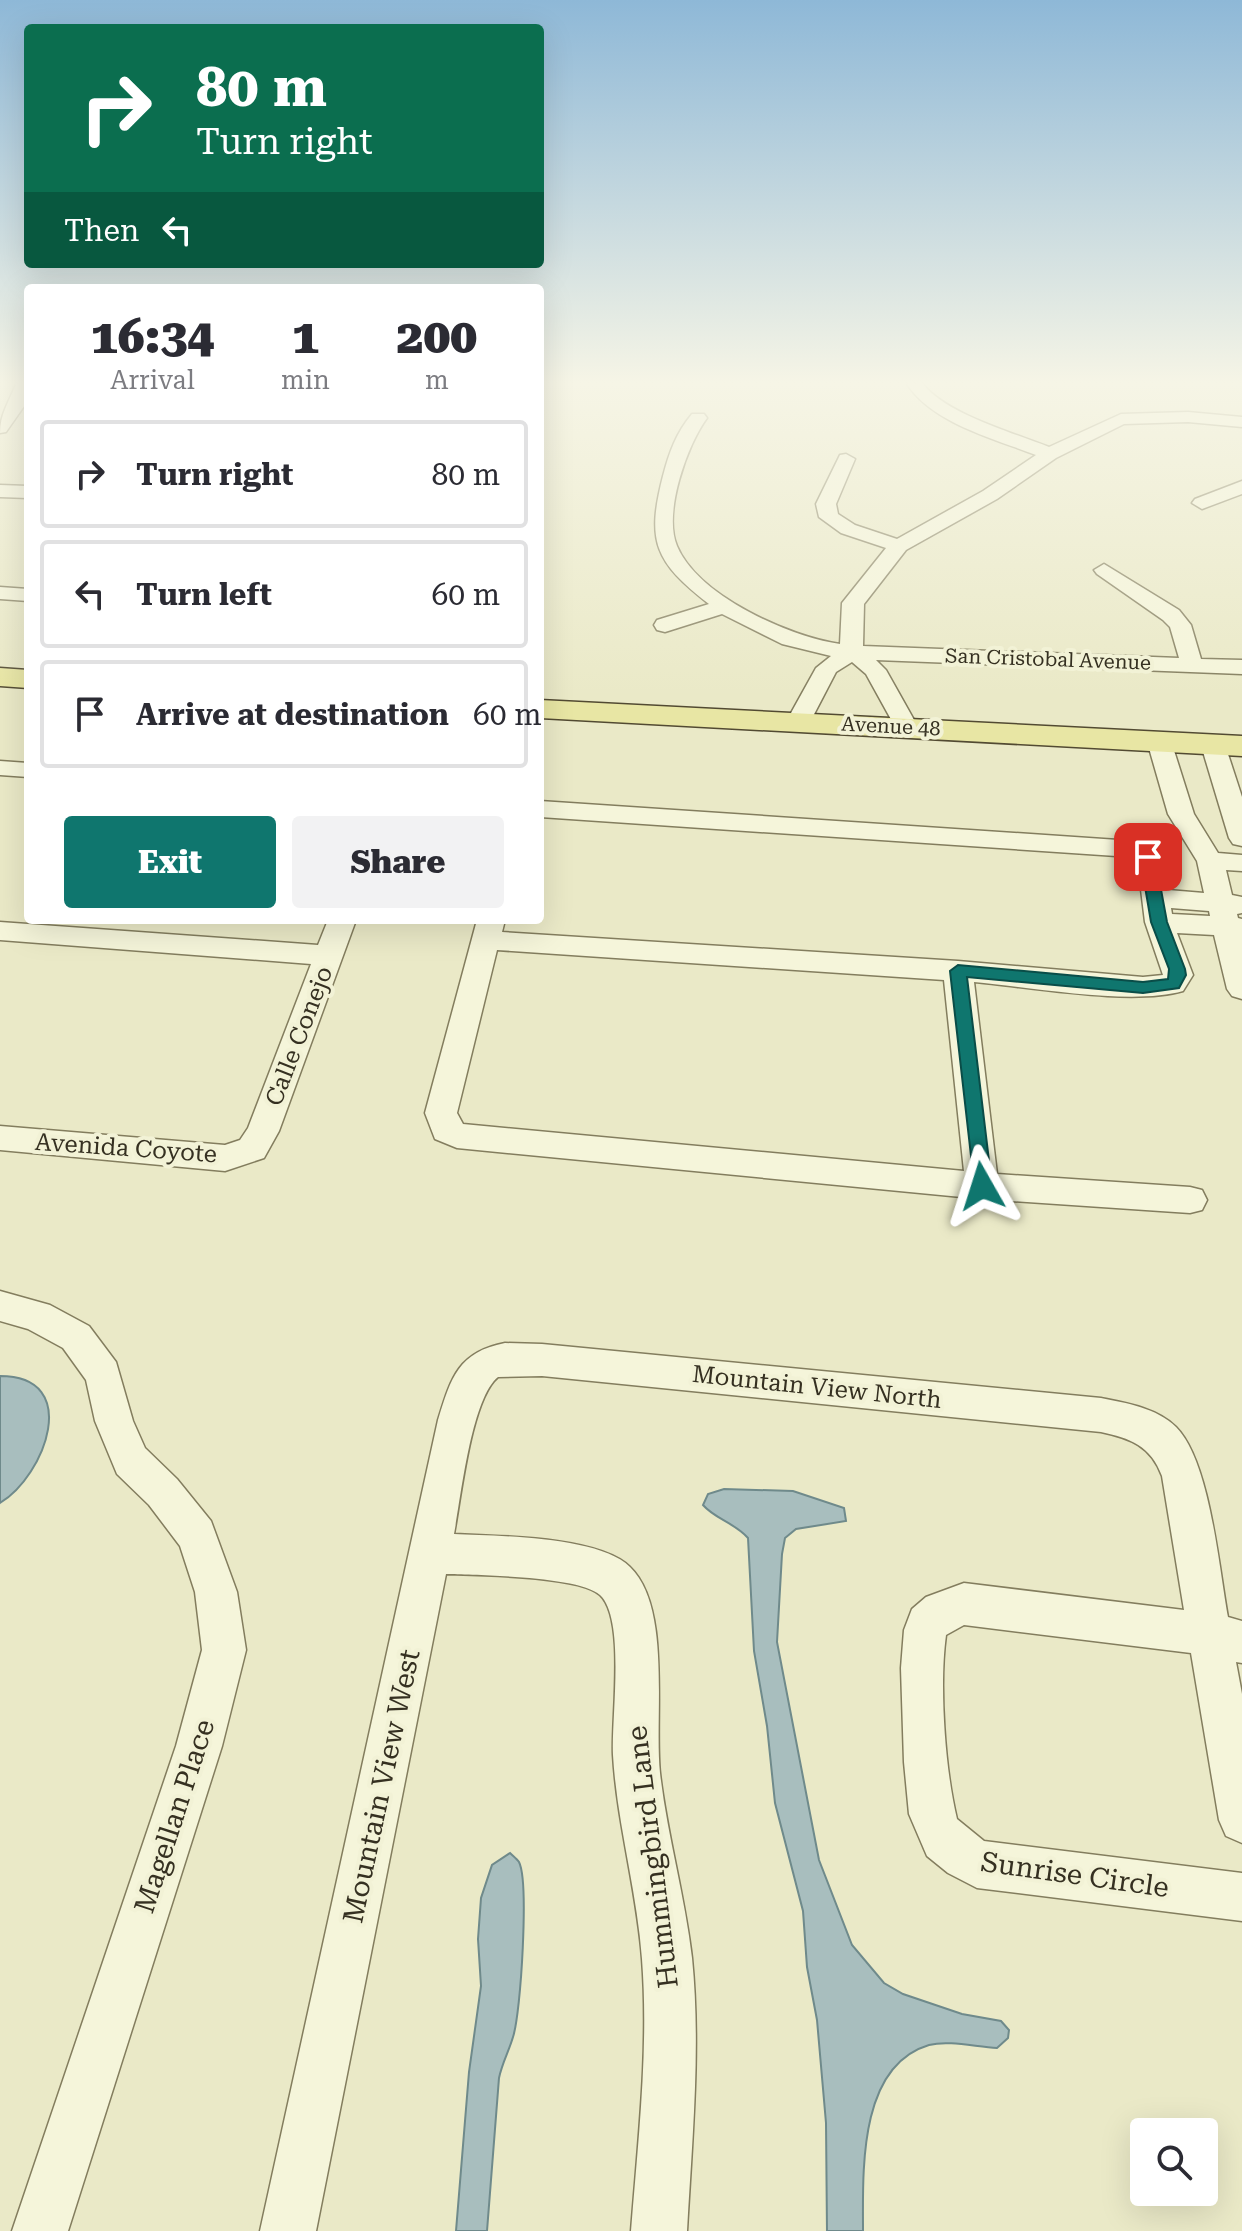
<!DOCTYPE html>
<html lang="en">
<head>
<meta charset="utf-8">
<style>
	:root { --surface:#fff; --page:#f2f2f3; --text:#2b2b33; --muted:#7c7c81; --line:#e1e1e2; --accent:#0f766e }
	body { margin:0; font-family:"Roboto Serif",serif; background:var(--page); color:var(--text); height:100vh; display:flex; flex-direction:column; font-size:30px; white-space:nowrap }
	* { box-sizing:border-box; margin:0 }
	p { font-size:26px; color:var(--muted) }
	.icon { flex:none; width:44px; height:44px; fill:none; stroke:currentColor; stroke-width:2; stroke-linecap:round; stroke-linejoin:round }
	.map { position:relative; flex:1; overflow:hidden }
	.sheet { position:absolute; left:24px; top:284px; width:520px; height:640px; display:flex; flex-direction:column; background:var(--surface); border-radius:8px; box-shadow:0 8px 32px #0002 }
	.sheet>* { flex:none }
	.guide { position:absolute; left:24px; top:24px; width:520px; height:244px; border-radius:8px; box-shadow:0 8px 32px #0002; background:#0b6e4f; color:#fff; overflow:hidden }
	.fabs { position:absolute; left:1130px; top:2118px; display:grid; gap:16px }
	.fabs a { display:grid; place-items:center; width:88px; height:88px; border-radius:8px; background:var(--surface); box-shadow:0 8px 32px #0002; font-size:40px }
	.pin { position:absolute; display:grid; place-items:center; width:68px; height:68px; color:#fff; margin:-34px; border-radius:16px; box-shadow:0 4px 12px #0006 }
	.me { position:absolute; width:88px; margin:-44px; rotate:354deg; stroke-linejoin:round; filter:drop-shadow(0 0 6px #0008) }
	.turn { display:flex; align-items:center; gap:28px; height:168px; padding:0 40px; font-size:36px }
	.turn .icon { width:104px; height:104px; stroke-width:2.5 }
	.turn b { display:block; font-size:56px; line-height:68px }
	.then { display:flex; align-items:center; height:76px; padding:0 40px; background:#0003; gap:16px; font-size:30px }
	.eta { display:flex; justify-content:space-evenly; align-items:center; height:136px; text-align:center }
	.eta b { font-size:48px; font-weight:800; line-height:56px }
	.button { display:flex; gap:16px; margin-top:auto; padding:16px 40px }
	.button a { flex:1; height:92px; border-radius:8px; background:var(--accent); color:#fff; font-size:32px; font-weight:800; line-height:92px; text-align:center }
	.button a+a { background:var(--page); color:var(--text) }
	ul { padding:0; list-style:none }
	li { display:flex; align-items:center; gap:24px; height:108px; margin:0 16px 12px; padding:0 24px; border:4px solid var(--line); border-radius:8px }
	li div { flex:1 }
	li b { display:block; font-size:30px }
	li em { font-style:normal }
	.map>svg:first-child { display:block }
	.water { fill:#a8bebe; stroke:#6f8a8b; stroke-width:2 }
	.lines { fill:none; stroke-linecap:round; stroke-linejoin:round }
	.minor-casing { stroke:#837d5e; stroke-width:3 }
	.major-casing { stroke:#524a32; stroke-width:3 }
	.minor { fill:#f5f5da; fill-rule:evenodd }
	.major { fill:#e8e6a4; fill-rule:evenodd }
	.route { fill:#0f766e; stroke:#0a4d48; stroke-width:2 }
	.labels { text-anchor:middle; stroke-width:8; stroke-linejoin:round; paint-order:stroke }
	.far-street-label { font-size:20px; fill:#353021; stroke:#f2f2d6 }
	.street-label { font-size:24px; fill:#353021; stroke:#f2f2d6 }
	.near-street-label { font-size:28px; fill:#353021; stroke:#f2f2d6 }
</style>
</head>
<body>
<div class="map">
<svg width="1242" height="2231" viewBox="0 0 1242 2231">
	<rect width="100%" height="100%" fill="#eae9c7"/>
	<!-- water -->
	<g class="water">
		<path d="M0,1376C83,1376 45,1476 0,1503Z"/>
		<path d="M724,1489L793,1491L844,1508L846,1521L796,1529L785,1538L782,1554L777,1642L819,1860L852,1945L884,1983L903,1994L962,2014L1001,2021L1009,2030L1008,2038L997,2048C976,2047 949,2040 929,2045C858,2066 863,2172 863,2231H827L826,2123L817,2020L807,1967L803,1911L775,1803L767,1726L754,1651L748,1538C735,1523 715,1519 703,1505L708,1494Z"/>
		<path d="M510,1853C513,1856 517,1859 519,1862C529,1882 521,2013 513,2037C509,2051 502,2063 499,2078L487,2231H456L469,2072L481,1986L478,1939L481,1898L492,1865Z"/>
	</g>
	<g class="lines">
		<!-- minor casing -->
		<g class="minor-casing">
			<g id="minor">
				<path d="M16,384H28L27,402L6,432L0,433C0,414 9,402 16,384Z"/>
				<path d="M907,384H923C946,414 1014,433 1049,447L1121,414L1188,412L1242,417V427L1188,422L1124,424L1056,458L997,499L906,550L864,604L863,646L1179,658L1170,627L1163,620L1097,574L1094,570L1104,564L1179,610L1191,625L1201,659L1242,660V674L876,660L886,670L918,727L914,732H898L866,674L852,662L836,672L810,722L806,727H790L786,722L816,668L831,656L782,644L722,614L665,632L657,630L654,625L657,620L709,604C655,562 646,542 663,476C669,453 676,433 692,414H704L707,418C687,445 663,513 677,546C698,596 790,637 840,644L842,603L886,548L841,533L819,517L816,504L840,455L846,454L855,459L836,504L838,514L855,525L897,539L983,491L1036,455C995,439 932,423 907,384Z"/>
				<path d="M1242,481V494L1202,509L1192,503L1195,499Z"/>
				<path d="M0,485L28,486V498L0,497Z"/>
				<path d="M0,587L28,589V601L0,599Z"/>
				<path d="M1159,734L1168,736L1171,741L1194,814L1218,853L1242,855V871L1226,870L1232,895L1242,897V913L1237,914L1238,918L1242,919V999L1232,996L1227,989L1214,935L1177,933L1193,975L1183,991C1132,1006 1030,987 974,982L997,1174L1190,1187L1202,1190L1207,1200L1202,1210L1190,1213L982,1199L457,1148L435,1139L425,1113L477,920H505L502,932L958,961L1143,977L1163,975L1145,922L1138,865L1131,857L540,817V801L1133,841L1152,846L1164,865L1168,890L1204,893L1197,861L1168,814L1147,741L1150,736ZM1171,908L1209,911L1210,916L1172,914ZM497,950L944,980L964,1171L463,1124L457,1113Z"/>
				<path d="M1213,738L1222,740L1225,745L1242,797V846L1233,844L1229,838L1201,745L1204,740Z"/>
				<path d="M0,761L28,763V777L0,775Z"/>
				<path d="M328,920H356L279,1131L264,1158L225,1171L0,1150V1126L225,1145L240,1140L248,1128L311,964L0,940V922L318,945Z"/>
				<path d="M0,1291L50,1305L89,1326L116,1362L133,1421L145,1448L177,1479L211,1521L237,1592L246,1650L222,1746L68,2231H12L176,1746L202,1650L195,1592L180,1546L149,1505L117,1474L95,1421L86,1380L63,1348L28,1329L0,1321Z"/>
				<path d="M505,1343L542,1344L1101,1398C1126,1403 1157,1408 1176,1427C1210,1461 1219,1569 1228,1617L1242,1621V1663L1236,1662L1242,1694V1843L1226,1836L1219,1820L1191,1653L964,1625L946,1635C939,1686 945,1769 957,1819L984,1841L1242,1873V1921L977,1888L948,1873L927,1856L909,1814L904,1762L901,1668L904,1630L912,1609L926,1597L964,1583L1184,1610L1162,1476C1151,1446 1130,1438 1101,1432L542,1376L498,1377C471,1399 461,1498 454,1534C496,1536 599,1536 630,1567C672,1607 654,1718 660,1773C667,1835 685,1896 692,1958C701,2048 692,2141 687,2231H631C638,2141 649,2049 642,1959C637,1890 617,1824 613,1755C611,1719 626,1619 600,1595C580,1576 476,1575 446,1574L316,2231H260L438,1420C451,1378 458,1352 505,1343Z"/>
			</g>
		</g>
		<!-- major casing -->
		<g class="major-casing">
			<g id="major">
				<path d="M0,668L28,670V688L0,686Z"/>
				<path d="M540,700L1242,736V756L540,718Z"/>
			</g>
		</g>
		<!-- minor -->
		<use href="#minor" class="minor"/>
		<!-- major -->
		<use href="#major" class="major"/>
	</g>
	<!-- sky -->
	<linearGradient id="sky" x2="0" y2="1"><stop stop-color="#8eb8d7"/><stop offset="0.55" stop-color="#f6f5e6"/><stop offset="1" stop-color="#f6f5e6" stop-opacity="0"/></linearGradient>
	<rect width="1242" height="696" fill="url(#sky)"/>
	<!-- route -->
	<path class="route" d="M1148,852L1155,857L1167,922L1185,969L1186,975L1179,988L1143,993L967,977L992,1186L989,1191H975L950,971L958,965L1143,982L1168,979L1169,969L1151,922L1140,857Z"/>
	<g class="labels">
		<!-- far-street labels -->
		<g class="far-street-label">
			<text transform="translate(1048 659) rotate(2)" y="7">San Cristobal Avenue</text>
			<text transform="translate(891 726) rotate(3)" y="7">Avenue 48</text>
		</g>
		<!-- street labels -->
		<g class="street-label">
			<text transform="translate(299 1036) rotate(-69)" y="8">Calle Conejo</text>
			<text transform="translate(126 1148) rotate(4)" y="8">Avenida Coyote</text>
			<text transform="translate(817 1387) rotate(6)" y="8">Mountain View North</text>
		</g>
		<!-- near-street labels -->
		<g class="near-street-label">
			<text transform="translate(381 1786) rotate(-78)" y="10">Mountain View West</text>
			<text transform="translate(174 1816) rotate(-72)" y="10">Magellan Place</text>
			<text transform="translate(652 1857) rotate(-97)" y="10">Hummingbird Lane</text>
			<text transform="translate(1075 1874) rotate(8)" y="10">Sunrise Circle</text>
		</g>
	</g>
</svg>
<div class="fabs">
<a><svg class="icon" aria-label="search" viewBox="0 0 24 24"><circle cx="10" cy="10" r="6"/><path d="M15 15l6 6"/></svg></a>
</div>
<div class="pin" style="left:1148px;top:857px;background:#d93025"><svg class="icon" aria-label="arrive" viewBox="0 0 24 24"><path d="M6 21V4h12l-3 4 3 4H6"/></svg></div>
<svg class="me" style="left:982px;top:1186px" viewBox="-20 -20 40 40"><path d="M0-17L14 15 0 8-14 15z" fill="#0f766e" stroke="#fff" stroke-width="4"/></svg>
<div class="guide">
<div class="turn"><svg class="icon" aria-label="right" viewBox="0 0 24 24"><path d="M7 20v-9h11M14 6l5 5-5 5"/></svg><div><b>80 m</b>Turn right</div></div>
<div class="then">Then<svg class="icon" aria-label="left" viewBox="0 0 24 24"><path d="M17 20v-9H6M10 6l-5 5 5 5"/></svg></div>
</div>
<section class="sheet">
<div class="eta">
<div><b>16:34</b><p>Arrival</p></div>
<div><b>1</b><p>min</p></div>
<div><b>200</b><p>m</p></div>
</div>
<ul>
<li><svg class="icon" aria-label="right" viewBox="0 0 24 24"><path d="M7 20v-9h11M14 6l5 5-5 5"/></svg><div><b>Turn right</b></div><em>80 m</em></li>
<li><svg class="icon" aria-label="left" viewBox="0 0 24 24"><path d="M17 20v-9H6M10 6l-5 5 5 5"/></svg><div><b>Turn left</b></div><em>60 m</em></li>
<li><svg class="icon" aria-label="arrive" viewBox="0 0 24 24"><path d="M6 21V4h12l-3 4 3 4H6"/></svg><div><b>Arrive at destination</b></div><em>60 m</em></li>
</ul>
<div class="button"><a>Exit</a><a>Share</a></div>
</section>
</div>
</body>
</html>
